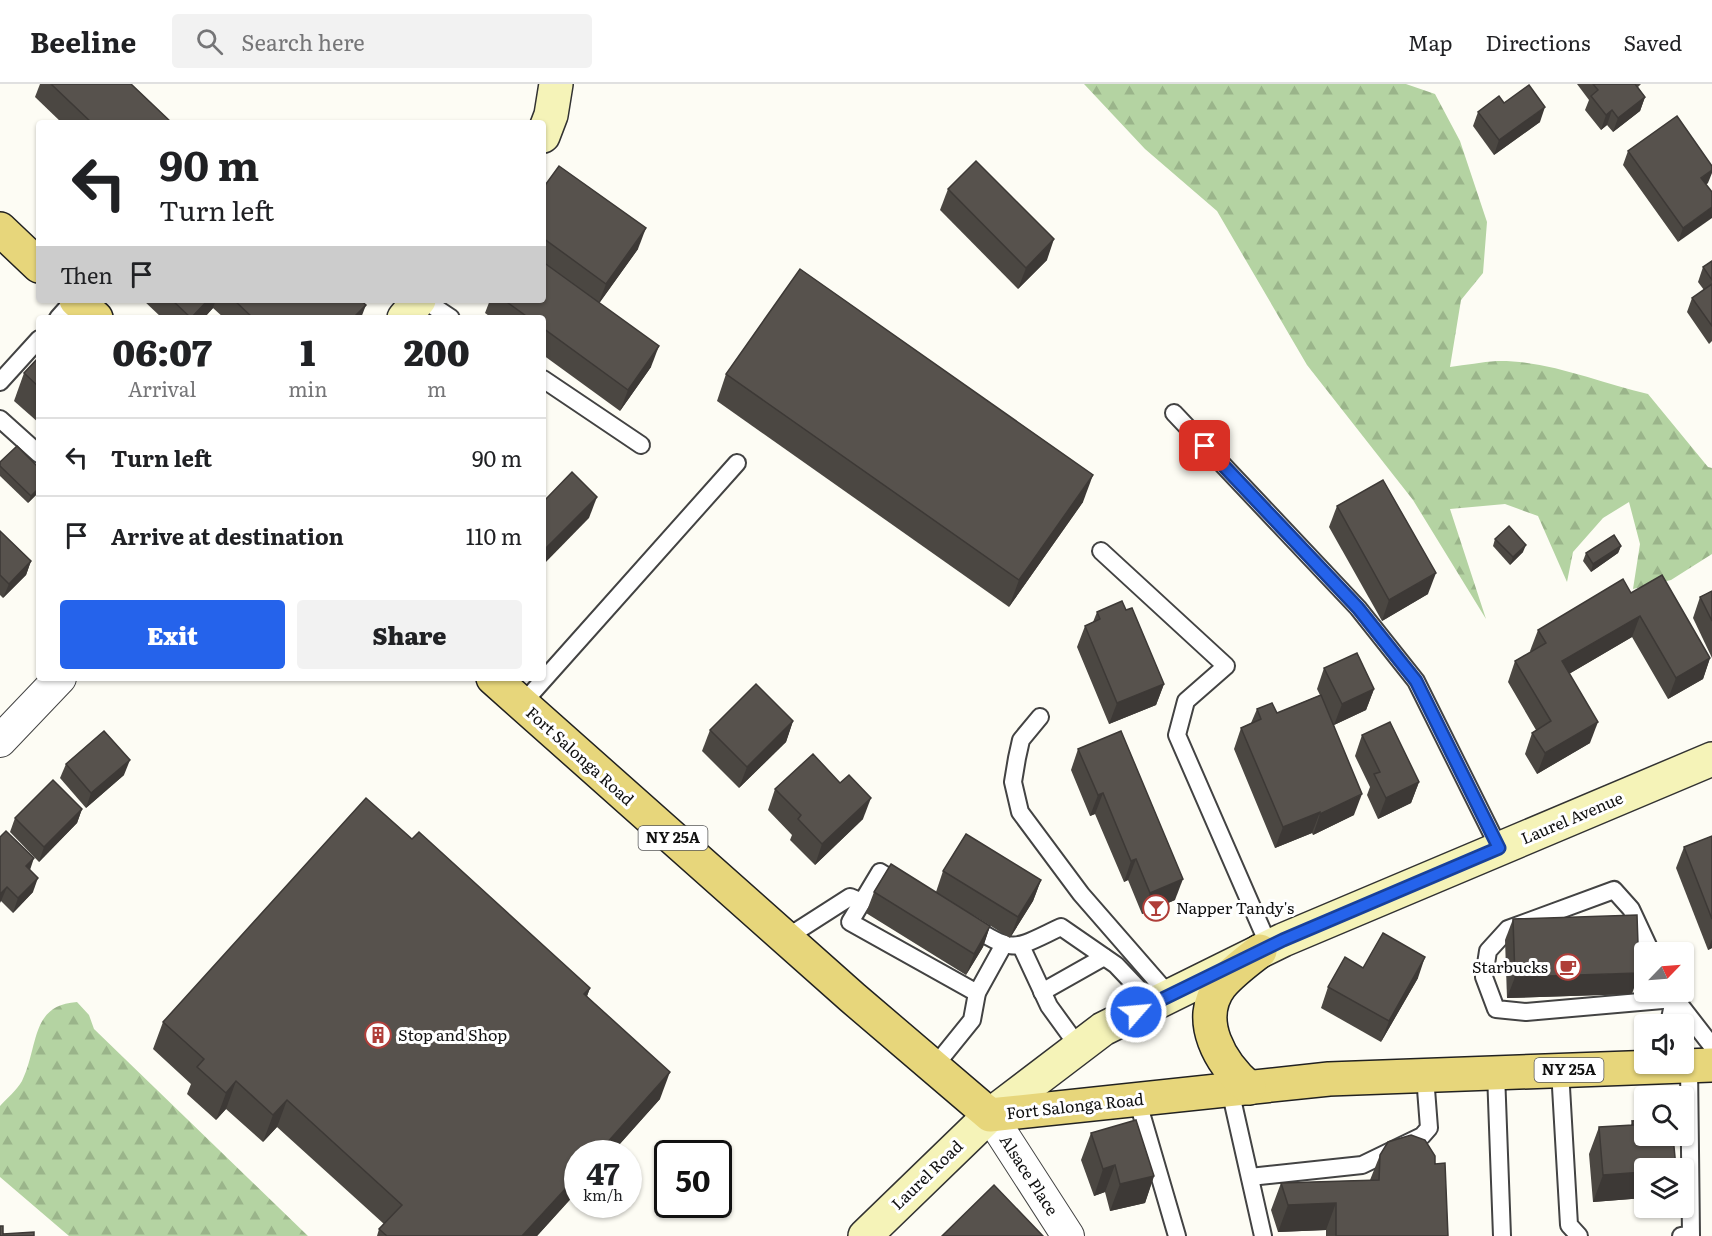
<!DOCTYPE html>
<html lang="en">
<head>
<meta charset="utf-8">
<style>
	:root { --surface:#fff; --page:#f2f2f2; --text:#202124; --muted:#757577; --line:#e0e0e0; --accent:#2563eb }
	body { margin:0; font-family:Literata,serif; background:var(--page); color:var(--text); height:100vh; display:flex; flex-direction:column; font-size:22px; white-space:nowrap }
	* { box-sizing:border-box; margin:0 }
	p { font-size:20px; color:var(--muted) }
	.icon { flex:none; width:33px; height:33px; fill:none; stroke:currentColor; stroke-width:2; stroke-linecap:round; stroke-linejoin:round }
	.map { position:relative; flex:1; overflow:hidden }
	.side { position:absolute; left:36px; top:231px; width:510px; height:366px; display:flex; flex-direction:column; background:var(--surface); border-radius:6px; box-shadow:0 2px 4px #0004 }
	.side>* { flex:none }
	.top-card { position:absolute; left:36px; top:36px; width:510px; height:183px; border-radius:6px; box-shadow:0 2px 4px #0004; background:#fff; color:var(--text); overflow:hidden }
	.needle { width:39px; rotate:65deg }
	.tools { position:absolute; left:1634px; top:858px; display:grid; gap:12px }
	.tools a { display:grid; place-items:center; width:60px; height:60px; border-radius:6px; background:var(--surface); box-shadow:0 2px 4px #0004; font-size:30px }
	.speed { position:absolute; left:564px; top:1056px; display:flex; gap:12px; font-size:30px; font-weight:700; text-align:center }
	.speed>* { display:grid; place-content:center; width:78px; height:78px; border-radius:50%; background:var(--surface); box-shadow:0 2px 4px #0004; line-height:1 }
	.speed small { font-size:15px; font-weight:400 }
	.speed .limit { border:3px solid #111; border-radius:9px; background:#fff; color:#111 }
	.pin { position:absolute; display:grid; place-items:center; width:51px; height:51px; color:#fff; margin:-26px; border-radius:12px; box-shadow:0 3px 9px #0006 }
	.me { position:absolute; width:66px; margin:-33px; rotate:63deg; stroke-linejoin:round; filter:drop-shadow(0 0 4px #0008) }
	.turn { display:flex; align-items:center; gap:21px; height:126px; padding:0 24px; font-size:27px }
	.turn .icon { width:78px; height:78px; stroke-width:2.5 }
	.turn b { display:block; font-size:42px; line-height:51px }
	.then { display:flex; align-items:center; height:57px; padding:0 24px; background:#0003; gap:12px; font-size:22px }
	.eta { display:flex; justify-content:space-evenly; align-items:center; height:102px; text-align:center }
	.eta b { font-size:36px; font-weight:800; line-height:42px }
	.button { display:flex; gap:12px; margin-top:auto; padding:12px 24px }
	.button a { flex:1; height:69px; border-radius:6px; background:var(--accent); color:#fff; font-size:24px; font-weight:800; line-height:69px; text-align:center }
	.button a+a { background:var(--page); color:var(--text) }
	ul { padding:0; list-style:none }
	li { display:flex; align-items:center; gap:18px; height:78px; padding:0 24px; border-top:2px solid var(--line) }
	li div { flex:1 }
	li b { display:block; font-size:22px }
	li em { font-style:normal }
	header { display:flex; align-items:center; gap:36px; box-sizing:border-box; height:84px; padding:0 30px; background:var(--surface); border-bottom:2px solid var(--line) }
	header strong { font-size:28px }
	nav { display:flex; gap:33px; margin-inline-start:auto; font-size:21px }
	.search { width:420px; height:54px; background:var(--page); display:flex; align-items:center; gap:15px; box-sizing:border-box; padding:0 21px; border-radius:6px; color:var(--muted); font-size:22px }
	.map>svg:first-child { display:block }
	.forest { fill:url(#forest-firs) }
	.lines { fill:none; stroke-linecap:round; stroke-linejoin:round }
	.lane-casing { stroke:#434343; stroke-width:20 }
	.street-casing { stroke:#434343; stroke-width:34 }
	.secondary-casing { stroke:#323232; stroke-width:36 }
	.primary-casing { stroke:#212121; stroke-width:36 }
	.lane { stroke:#fff; stroke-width:16 }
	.street { stroke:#fff; stroke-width:32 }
	.secondary { stroke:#f5f3b8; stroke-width:33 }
	.primary { stroke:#e7d67b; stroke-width:33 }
	.wall { fill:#4b4742 }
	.shaded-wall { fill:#3d3936 }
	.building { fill:#57524d; stroke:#3d3936; stroke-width:1.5 }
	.route-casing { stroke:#184099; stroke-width:15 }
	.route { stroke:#2563eb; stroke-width:10 }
	.labels { text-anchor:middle; stroke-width:6; stroke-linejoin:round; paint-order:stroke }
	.shield { fill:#fff; stroke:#585858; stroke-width:1.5 }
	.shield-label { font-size:15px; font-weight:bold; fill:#101010 }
	.street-label { font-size:16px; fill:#101010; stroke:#fff }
	.poi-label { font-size:16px; fill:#101010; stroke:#fff; text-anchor:start }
</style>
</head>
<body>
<header>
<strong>Beeline</strong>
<div class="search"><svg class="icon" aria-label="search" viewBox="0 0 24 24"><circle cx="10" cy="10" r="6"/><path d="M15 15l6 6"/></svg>Search here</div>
<nav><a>Map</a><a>Directions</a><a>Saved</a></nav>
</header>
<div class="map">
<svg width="1712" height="1152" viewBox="0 0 1712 1152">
	<defs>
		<pattern id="forest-firs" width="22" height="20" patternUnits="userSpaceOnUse" patternTransform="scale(1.5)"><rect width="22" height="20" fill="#b4d3a2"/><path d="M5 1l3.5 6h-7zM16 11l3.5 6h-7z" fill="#9ab48a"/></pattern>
	</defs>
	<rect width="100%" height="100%" fill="#fdfcf4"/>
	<!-- forest -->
	<g class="forest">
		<path d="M1084,0H1406L1435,10L1460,57L1487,138L1483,189L1461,216L1450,283C1466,281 1482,278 1497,277C1547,276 1600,299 1648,310L1708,383L1712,384V470L1671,496L1633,505L1640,460L1629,418L1603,434L1573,468L1567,498L1538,432L1505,420L1450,425L1486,535L1413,416L1307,281L1217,127L1145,65Z"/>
		<path d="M77,918L89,931L94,945L308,1152H69L0,1093V1022C7,1014 17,1006 22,997C39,962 30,921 77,918Z"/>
	</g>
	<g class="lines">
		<!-- lane casing -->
		<g class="lane-casing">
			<g id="lane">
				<path d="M424,216L451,234"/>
				<path d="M58,234L74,216"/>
				<path d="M543,295L641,361"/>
				<path d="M0,298L39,255"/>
				<path d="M1174,329L1358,524L1416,597L1499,764"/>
				<path d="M0,335L39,370"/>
				<path d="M1101,467L1226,582L1186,617L1177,651L1269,862"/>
				<path d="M522,620L737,379"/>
				<path d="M1040,633L1021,656L1017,674L1013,698L1020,728L1081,810L1169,911"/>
				<path d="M903,802L880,788L850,838L977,909"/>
				<path d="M969,841C1016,870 1012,866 1061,843L1116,881L1152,919"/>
				<path d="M786,854L850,813L862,818"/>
				<path d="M1021,862L1049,922L1078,962"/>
				<path d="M1651,868L1631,825L1614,806L1508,845L1488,867L1484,893L1496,925L1526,928L1674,915"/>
				<path d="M1042,908L1104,873"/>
				<path d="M1670,908L1712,962"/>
				<path d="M1669,940L1674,915"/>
				<path d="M934,983L972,936L977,909L1003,862"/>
				<path d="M1560,986L1569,1141L1579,1152"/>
				<path d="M1496,989L1502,1152"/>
				<path d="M1230,1006L1263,1152"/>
				<path d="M1137,1015L1177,1152"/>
				<path d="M1250,1093L1362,1081L1422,1052L1429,1044L1425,992"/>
				<path d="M1681,1152L1691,1151L1689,982"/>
			</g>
		</g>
		<!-- street casing -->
		<g class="street-casing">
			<g id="street">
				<path d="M0,657L60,594"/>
				<path d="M990,1031L1068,1152"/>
			</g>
		</g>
		<!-- secondary casing -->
		<g class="secondary-casing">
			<g id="secondary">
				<path d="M543,52L551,31L556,0"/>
				<path d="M404,234L419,216"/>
				<path d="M865,1152L990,1031L1103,945L1283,856L1712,675"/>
			</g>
		</g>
		<!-- primary casing -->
		<g class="primary-casing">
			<g id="primary">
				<path d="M0,145L39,182"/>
				<path d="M76,216L96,234"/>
				<path d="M493,594L853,914L990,1031L1329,995L1712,981"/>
				<path d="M1249,1004C1221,980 1194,936 1221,901C1232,888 1247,877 1260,867"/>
			</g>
		</g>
		<!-- lane -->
		<use href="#lane" class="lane"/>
		<!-- street -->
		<use href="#street" class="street"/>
		<!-- secondary -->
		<use href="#secondary" class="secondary"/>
		<!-- primary -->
		<use href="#primary" class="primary"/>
	</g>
	<!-- wall -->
	<g class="wall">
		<path d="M40,0H131L172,39H62L35,13Z"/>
		<path d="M1577,0H1641L1638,3L1645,13L1640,27L1613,48L1607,41L1601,46L1585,26L1589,16Z"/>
		<path d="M1504,19L1540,38L1494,71L1473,42L1478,28Z"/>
		<path d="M1628,67L1708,99L1706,100L1678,158L1623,81Z"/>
		<path d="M543,104L638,165L599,219L651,283L620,327L543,271V234H492L485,229L490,216H543Z"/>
		<path d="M948,105L1047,176L1018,205L940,126Z"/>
		<path d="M1712,177V257L1709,260L1687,228L1692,214L1704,206L1698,198L1703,183Z"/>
		<path d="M143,216H360L361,234H224L213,224L204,234H162Z"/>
		<path d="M39,273V339L14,317L24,289Z"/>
		<path d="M726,290L1083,418L1009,523L717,317Z"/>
		<path d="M0,378L39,408L28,419L0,392Z"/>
		<path d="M1337,422L1428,510L1382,537L1329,443Z"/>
		<path d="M0,447L31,477L26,491L3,514L0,511Z"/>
		<path d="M1495,455L1523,468L1510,481L1493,462Z"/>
		<path d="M1621,462L1618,469L1591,488L1583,477L1586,469Z"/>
		<path d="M1712,507V574L1693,534L1700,513Z"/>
		<path d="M1631,509L1710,574L1703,595L1668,615L1632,553L1569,590L1590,659L1537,690L1525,670L1532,649L1536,646L1508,598L1515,577L1531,568L1530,567L1538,546Z"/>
		<path d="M1126,526L1164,600L1156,621L1109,640L1077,563L1085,542L1093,538L1097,528Z"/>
		<path d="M1324,584L1374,605L1366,626L1334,641L1354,731L1313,751L1312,749L1275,764L1234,665L1241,644L1251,639L1257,625L1277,629L1320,611L1317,605Z"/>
		<path d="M793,637L786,658L739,704L702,667L710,646Z"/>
		<path d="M1362,651L1419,698L1411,719L1378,735L1367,711L1370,703L1355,672Z"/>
		<path d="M1078,665L1175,816L1142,830L1128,796L1124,798L1095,730L1090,732L1071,686Z"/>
		<path d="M66,680L124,691L86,724L60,694Z"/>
		<path d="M840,699L863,735L815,781L790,756L792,751L768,726L775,705Z"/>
		<path d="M82,725L77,739L39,778L10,748L15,734Z"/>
		<path d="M1712,752V864L1708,866L1676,784L1684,763Z"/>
		<path d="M0,753L30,786L33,808L13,829L1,817Z"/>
		<path d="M412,755L590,904L587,912L660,1015L537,1152H377L379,1145L384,1140L277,1043L263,1058L226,1025L216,1036L187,1010L191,1000L153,965L163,938Z"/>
		<path d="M943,787L1041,796L1033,817L1010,854L970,829L990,842L983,863L966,891L866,829L874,808H936Z"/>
		<path d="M1513,835L1632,910L1507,914L1505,856Z"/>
		<path d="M1363,884L1418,894L1381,958L1321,924L1328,903Z"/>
		<path d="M1632,1037L1644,1084V1114L1593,1118L1589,1070L1599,1043L1631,1041Z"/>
		<path d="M1091,1049L1154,1092L1145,1119L1110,1127L1105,1108L1094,1112L1081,1076Z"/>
		<path d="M1380,1071L1435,1080L1448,1152H1326V1146L1278,1148L1271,1126L1281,1099L1370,1096Z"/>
	</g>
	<!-- shaded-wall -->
	<g class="shaded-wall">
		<path d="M1645,13L1640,27L1613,48L1618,34Z"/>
		<path d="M1545,23L1540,38L1494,71L1499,56Z"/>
		<path d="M1612,26L1607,41L1601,46L1606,31Z"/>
		<path d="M1712,86V89L1708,99L1696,108L1701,94Z"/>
		<path d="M1712,123V134L1678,158L1683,144Z"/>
		<path d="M646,144L638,165L598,221L606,200Z"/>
		<path d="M1054,155L1047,176L1018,205L1026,184Z"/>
		<path d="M208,216H216L213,224L204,234H191Z"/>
		<path d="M366,221L361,234H353Z"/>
		<path d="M659,262L651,283L620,327L628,306Z"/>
		<path d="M1093,391L1083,418L1009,523L1019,496Z"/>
		<path d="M39,404V408L28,419L31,412Z"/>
		<path d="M597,413L589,434L543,481V467Z"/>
		<path d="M1526,461L1523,468L1510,481L1513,473Z"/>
		<path d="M1621,462L1618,469L1591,488L1593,480Z"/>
		<path d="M31,477L26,491L3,514L9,500Z"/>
		<path d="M1436,489L1428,510L1382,537L1389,516Z"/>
		<path d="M1640,532L1632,553L1555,598L1562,577Z"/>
		<path d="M1710,574L1703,595L1668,615L1676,594Z"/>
		<path d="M1164,600L1156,621L1109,640L1117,619Z"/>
		<path d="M1374,605L1366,626L1334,641L1342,620Z"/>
		<path d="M793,637L786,658L739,704L747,683Z"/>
		<path d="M1598,638L1590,659L1537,690L1545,669Z"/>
		<path d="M130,676L124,691L86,724L91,709Z"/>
		<path d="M1419,698L1411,719L1378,735L1386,714Z"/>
		<path d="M1103,709L1095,730L1090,732L1098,711Z"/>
		<path d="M1362,710L1354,731L1313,751L1320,730Z"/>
		<path d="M871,714L863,735L815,781L822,760Z"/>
		<path d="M82,725L77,739L39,778L44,763Z"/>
		<path d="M1320,728L1312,749L1275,764L1283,743Z"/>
		<path d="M34,774L29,789L26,782Z"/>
		<path d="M1136,775L1128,796L1124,798L1131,777Z"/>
		<path d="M38,794L33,808L13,829L18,814Z"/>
		<path d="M1183,795L1175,816L1142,830L1150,809Z"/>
		<path d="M1041,796L1033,817L1010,854L1018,833Z"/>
		<path d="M7,803L1,817L0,819V810Z"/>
		<path d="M990,842L983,863L966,891L974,870Z"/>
		<path d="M1712,855V864L1708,866Z"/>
		<path d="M1425,873L1418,894L1381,958L1389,937Z"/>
		<path d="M1639,889L1632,910L1507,914L1515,893Z"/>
		<path d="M590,904L580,931L584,910Z"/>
		<path d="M670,988L660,1015L611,1070H597Z"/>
		<path d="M236,997L226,1025L216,1036L226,1009Z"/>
		<path d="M287,1016L277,1043L263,1058L273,1031Z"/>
		<path d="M1115,1081L1105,1108L1094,1112L1103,1085Z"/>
		<path d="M1644,1088V1114L1593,1118L1603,1091Z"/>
		<path d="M578,1091V1107L537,1152H522Z"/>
		<path d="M1154,1092L1145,1119L1110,1127L1120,1100Z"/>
		<path d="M1336,1119L1326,1146L1278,1148L1288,1121Z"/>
	</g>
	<!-- building -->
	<g class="building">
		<path d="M51,0H131L172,39H92Z"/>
		<path d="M1593,0H1635L1645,13L1618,34L1612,26L1606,31L1591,12L1598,6Z"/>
		<path d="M1529,1L1545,23L1499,56L1478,28L1499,12L1504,19Z"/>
		<path d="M1677,32L1712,82V86L1701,94L1712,108V123L1683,144L1628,67Z"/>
		<path d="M976,77L1054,155L1026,184L948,105Z"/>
		<path d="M559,82L646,144L606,200L543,154V104Z"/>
		<path d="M1712,177V196L1703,183Z"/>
		<path d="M543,178L659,262L628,306L543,244V234H529L504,216H543Z"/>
		<path d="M800,185L1093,391L1019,496L726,290Z"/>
		<path d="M1712,200V242L1692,214Z"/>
		<path d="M172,216H208L191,234Z"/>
		<path d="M234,216H360L366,221L353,234H253Z"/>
		<path d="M39,273V303L24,289Z"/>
		<path d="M17,362L39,384V404L31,412L0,382V378Z"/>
		<path d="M572,388L597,413L543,467V418Z"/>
		<path d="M1383,396L1436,489L1389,516L1337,422Z"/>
		<path d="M1509,442L1526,461L1513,473L1495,455Z"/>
		<path d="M0,447L31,477L9,500L0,491Z"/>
		<path d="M1614,451L1621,462L1593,480L1586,469Z"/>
		<path d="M1662,491L1710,574L1676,594L1640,532L1562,577L1598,638L1545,669L1532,649L1551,637L1515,577L1546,559L1538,546L1623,495L1631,509Z"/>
		<path d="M1712,507V537L1700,513Z"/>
		<path d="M1122,517L1126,526L1132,524L1164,600L1117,619L1085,542L1100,535L1097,528Z"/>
		<path d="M1357,569L1374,605L1342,620L1324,584Z"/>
		<path d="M756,600L793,637L747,683L710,646Z"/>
		<path d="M1321,611L1362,710L1320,730V728L1283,743L1241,644L1261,635L1257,625L1272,619L1277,629Z"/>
		<path d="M1390,638L1419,698L1386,714L1374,690L1380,688L1362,651Z"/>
		<path d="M104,647L130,676L91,709L66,680Z"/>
		<path d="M1121,647L1183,795L1150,809L1136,775L1131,777L1103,709L1098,711L1078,665Z"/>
		<path d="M813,670L840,699L849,691L871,714L822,760L798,735L801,731L775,705Z"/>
		<path d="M53,696L82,725L44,763L15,734Z"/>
		<path d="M366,714L412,755L419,748L590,904L584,910L670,988L597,1070H578V1091L522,1152H387L379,1145L402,1121L287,1016L273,1031L236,997L226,1009L197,983L204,975L163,938Z"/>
		<path d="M6,747L34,774L26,782L38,794L18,814L7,803L0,810V753Z"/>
		<path d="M966,750L1041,796L1018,833L943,787Z"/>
		<path d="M1712,752V835L1684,763Z"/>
		<path d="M891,780L990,842L974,870L874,808Z"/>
		<path d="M1637,831L1639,889L1515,893L1513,835Z"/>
		<path d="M1383,849L1425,873L1389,937L1328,903L1345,873L1363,884Z"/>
		<path d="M1136,1036L1154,1092L1120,1100L1115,1081L1103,1085L1091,1049Z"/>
		<path d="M1644,1036V1052H1673L1676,1084H1644V1088L1603,1091L1599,1043L1633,1041L1632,1037Z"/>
		<path d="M1411,1051L1425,1056L1435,1072V1080L1445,1079L1448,1152H1336V1119L1288,1121L1281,1099L1379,1096L1380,1071L1388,1058Z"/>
		<path d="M994,1101L1043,1152H942Z"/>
		<path d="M0,1142H3V1150L34,1148V1152H0Z"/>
	</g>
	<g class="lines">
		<!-- route casing -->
		<g class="route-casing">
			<path id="route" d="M1136,928L1283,856L1499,764L1416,597L1358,524L1205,362"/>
		</g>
		<!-- route -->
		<use href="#route" class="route"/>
	</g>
	<!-- icons -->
	<defs>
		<g id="bar-ring" transform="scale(1.35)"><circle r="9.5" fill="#fff" stroke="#af3e39" stroke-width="1.5"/><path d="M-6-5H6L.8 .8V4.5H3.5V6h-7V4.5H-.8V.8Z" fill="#af3e39"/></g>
		<g id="cafe-ring" transform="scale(1.35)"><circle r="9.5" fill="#fff" stroke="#af3e39" stroke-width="1.5"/><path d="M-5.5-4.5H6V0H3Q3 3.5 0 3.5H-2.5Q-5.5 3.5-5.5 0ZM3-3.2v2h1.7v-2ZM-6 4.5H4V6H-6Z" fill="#af3e39"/></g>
		<g id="building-ring" transform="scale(1.35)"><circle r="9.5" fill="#fff" stroke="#af3e39" stroke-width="1.5"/><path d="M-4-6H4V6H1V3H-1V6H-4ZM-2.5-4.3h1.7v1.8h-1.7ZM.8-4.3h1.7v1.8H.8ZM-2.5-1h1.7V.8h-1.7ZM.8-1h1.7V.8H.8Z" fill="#af3e39"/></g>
	</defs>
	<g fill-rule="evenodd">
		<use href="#bar-ring" x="1156" y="824"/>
		<use href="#cafe-ring" x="1568" y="883"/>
		<use href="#building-ring" x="378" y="951"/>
	</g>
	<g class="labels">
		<!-- shield labels -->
		<g class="shield">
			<rect x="638.5" y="742" width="69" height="24" rx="4.5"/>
			<rect x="1534.5" y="974" width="69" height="24" rx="4.5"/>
		</g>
		<g class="shield-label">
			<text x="673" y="759">NY 25A</text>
			<text x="1569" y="991">NY 25A</text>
		</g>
		<!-- street labels -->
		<g class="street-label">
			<text transform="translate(580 672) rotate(42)" y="6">Fort Salonga Road</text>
			<text transform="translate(1572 734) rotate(-23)" y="6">Laurel Avenue</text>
			<text transform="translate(1075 1022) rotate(-6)" y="6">Fort Salonga Road</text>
			<text transform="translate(927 1091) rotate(-44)" y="6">Laurel Road</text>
			<text transform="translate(1029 1091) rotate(57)" y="6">Alsace Place</text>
		</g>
		<!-- poi labels -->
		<g class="poi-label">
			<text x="1176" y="830">Napper Tandy's</text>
			<text x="1548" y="889" text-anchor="end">Starbucks</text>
			<text x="398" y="957">Stop and Shop</text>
		</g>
	</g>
</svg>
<div class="tools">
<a><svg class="needle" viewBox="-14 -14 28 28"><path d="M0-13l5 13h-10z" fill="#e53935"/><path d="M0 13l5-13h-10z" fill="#757577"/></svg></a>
<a><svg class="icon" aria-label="sound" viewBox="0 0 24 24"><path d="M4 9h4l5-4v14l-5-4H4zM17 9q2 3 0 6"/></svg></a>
<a><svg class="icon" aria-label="search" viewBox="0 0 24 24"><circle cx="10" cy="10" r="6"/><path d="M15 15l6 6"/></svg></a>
<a><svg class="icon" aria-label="layers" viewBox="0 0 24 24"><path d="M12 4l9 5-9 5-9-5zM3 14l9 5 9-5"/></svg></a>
</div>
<div class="speed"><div>47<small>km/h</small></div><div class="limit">50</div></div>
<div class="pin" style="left:1205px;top:362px;background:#d93025"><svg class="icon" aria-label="arrive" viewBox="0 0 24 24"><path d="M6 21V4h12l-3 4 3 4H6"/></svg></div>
<svg class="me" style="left:1136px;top:928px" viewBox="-20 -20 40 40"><circle r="17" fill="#2563eb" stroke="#fff" stroke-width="3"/><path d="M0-11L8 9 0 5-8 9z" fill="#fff"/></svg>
<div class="top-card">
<div class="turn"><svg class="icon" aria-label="left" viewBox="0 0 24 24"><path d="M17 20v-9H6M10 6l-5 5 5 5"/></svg><div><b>90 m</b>Turn left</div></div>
<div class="then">Then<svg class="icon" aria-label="arrive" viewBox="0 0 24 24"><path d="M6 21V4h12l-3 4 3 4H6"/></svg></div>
</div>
<section class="side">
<div class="eta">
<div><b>06:07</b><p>Arrival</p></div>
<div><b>1</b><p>min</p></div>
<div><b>200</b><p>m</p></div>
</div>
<ul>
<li><svg class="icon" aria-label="left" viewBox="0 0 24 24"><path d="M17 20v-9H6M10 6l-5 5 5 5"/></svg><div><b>Turn left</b></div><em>90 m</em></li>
<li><svg class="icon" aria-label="arrive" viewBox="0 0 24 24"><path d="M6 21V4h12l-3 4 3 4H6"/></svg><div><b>Arrive at destination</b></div><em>110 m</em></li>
</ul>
<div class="button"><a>Exit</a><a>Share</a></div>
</section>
</div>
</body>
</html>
